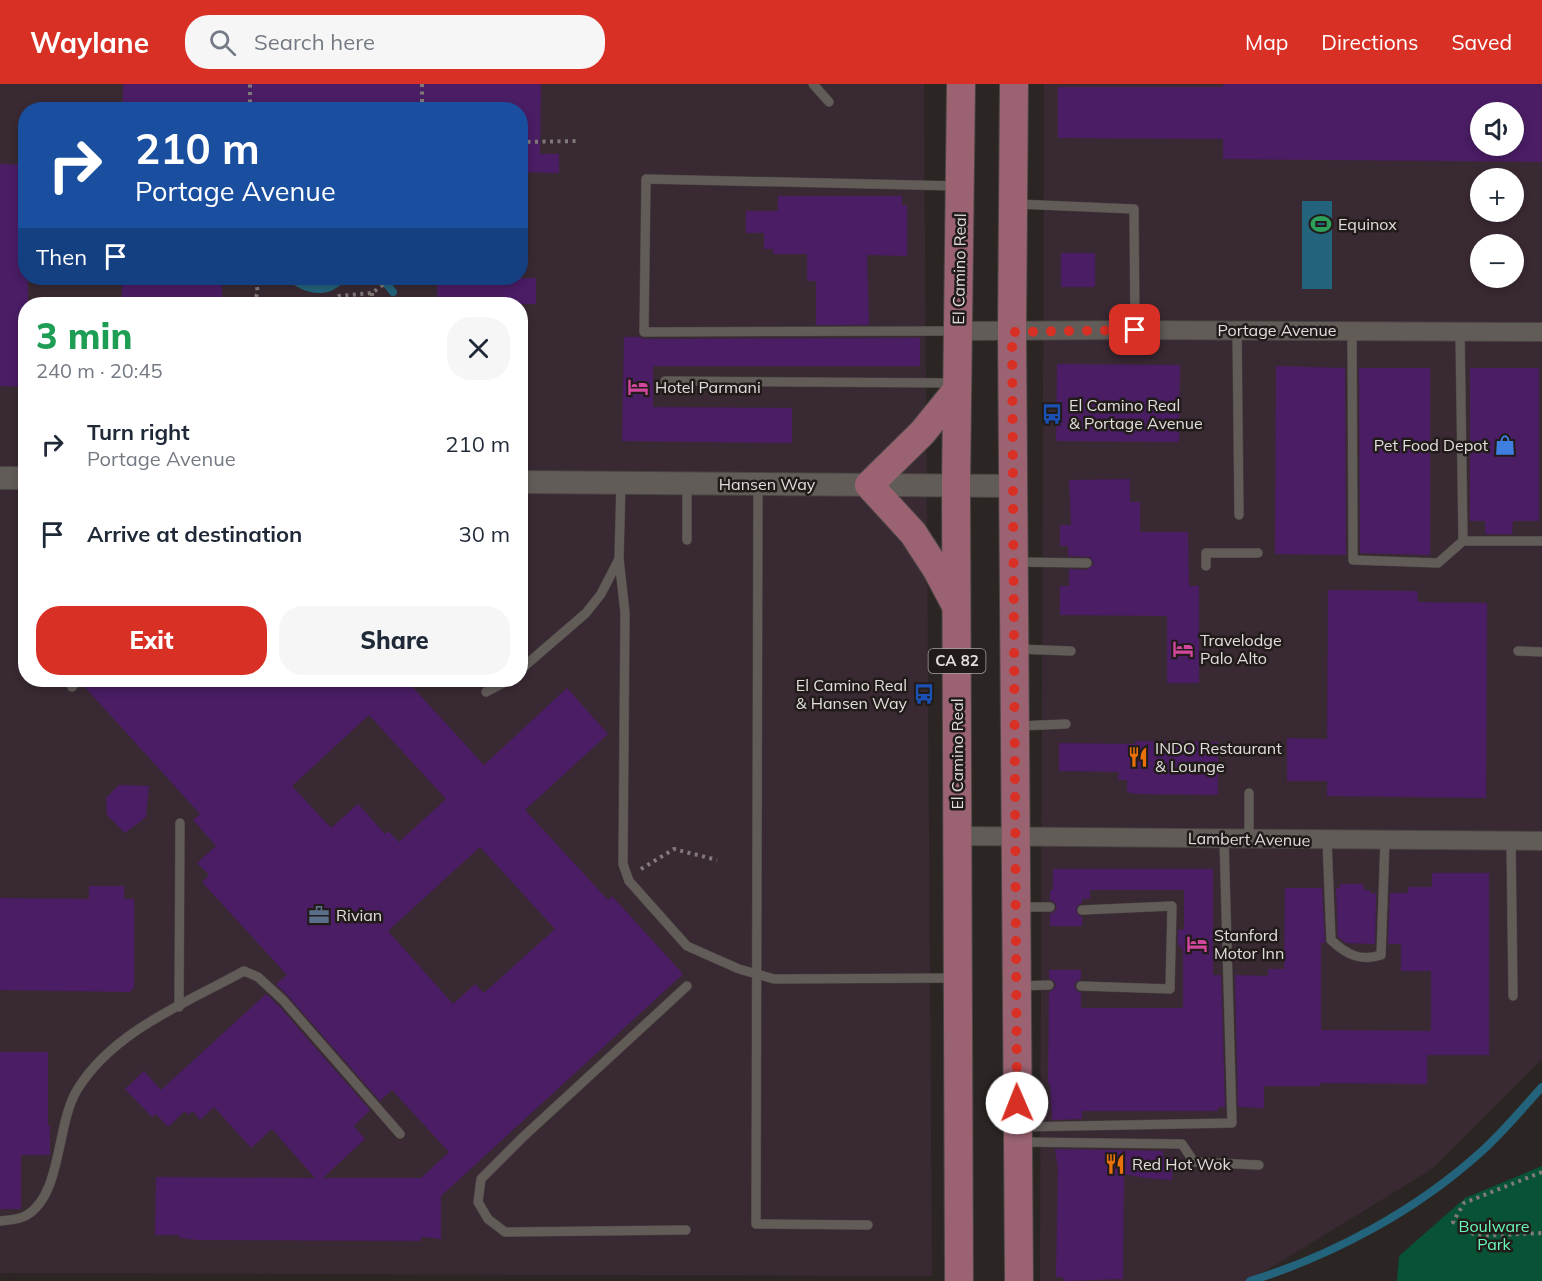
<!DOCTYPE html>
<html lang="en">
<head>
<meta charset="utf-8">
<style>
	:root { --surface:#fff; --page:#f6f6f7; --text:#1f2937; --muted:#747a83; --accent:#d93025 }
	body { margin:0; font-family:Mulish,sans-serif; background:var(--page); color:var(--text); height:100vh; display:flex; flex-direction:column; font-size:22px; white-space:nowrap }
	* { box-sizing:border-box; margin:0 }
	p { font-size:20px; color:var(--muted) }
	.icon { flex:none; width:33px; height:33px; fill:none; stroke:currentColor; stroke-width:2; stroke-linecap:round; stroke-linejoin:round }
	.map { position:relative; flex:1; overflow:hidden }
	.side { position:absolute; left:18px; top:213px; width:510px; height:390px; display:flex; flex-direction:column; background:var(--surface); border-radius:24px; box-shadow:0 3px 9px #0003 }
	.side>* { flex:none }
	.top-card { position:absolute; left:18px; top:18px; width:510px; height:183px; border-radius:24px; box-shadow:0 3px 9px #0003; background:#1a4fa0; color:#fff; overflow:hidden }
	.fabs { position:absolute; left:1470px; top:18px; display:grid; gap:12px }
	.fabs a { display:grid; place-items:center; width:54px; height:54px; border-radius:50%; background:var(--surface); box-shadow:0 3px 9px #0003; font-size:30px }
	.pin { position:absolute; display:grid; place-items:center; width:51px; height:51px; color:#fff; margin:-26px; border-radius:12px; box-shadow:0 3px 9px #0006 }
	.me { position:absolute; width:66px; margin:-33px; rotate:359deg; stroke-linejoin:round; filter:drop-shadow(0 0 4px #0008) }
	.turn { display:flex; align-items:center; gap:21px; height:126px; padding:0 18px; font-size:27px }
	.turn .icon { width:78px; height:78px; stroke-width:2.5 }
	.turn b { display:block; font-size:42px; line-height:51px }
	.then { display:flex; align-items:center; height:57px; padding:0 18px; background:#0003; gap:12px; font-size:22px }
	.round { display:grid; place-items:center; flex:none; width:63px; height:63px; border-radius:24px; background:var(--page) }
	.overview { display:flex; align-items:center; justify-content:space-between; height:102px; padding:0 18px }
	h1 { font-size:36px; font-weight:800; line-height:45px; color:#1e9e55 }
	.action { display:flex; gap:12px; margin-top:auto; padding:12px 18px }
	.action a { flex:1; height:69px; border-radius:24px; background:var(--accent); color:#fff; font-size:24px; font-weight:800; line-height:69px; text-align:center }
	.action a+a { background:var(--page); color:var(--text) }
	ul { padding:0; list-style:none }
	li { display:flex; align-items:center; gap:18px; height:90px; padding:0 18px }
	li div { flex:1 }
	li b { display:block; font-size:22px }
	li em { font-style:normal }
	header { display:flex; align-items:center; gap:36px; box-sizing:border-box; height:84px; padding:0 30px; background:var(--accent); color:#fff }
	header strong { font-size:28px }
	nav { display:flex; gap:33px; margin-inline-start:auto; font-size:21px }
	.search { width:420px; height:54px; background:var(--page); display:flex; align-items:center; gap:15px; box-sizing:border-box; padding:0 21px; border-radius:24px; color:var(--muted); font-size:22px }
	.map>svg:first-child { display:block }
	.commercial { fill:#392933; fill-rule:evenodd }
	.green { fill:#085236 }
	.water { fill:#23637b }
	.lines { fill:none; stroke-linecap:round; stroke-linejoin:round }
	.stream { stroke:#23637b; stroke-width:8 }
	.building { fill:#4a1d64; fill-rule:evenodd }
	.service-casing { stroke:#494542; stroke-width:10 }
	.minor-casing { stroke:#494542; stroke-width:20 }
	.tertiary-casing { stroke:#494542; stroke-width:24 }
	.primary-casing { stroke:#494542; stroke-width:30 }
	.path { stroke:#807b79; stroke-width:4; stroke-dasharray:3 4.5; stroke-linecap:butt }
	.service { stroke:#625c59; stroke-width:9 }
	.minor { stroke:#625c59; stroke-width:18 }
	.tertiary { stroke:#625c59; stroke-width:22 }
	.primary { stroke:#9b6372; stroke-width:28 }
	.route { stroke:#d93025; stroke-width:10; stroke-dasharray:0 18 }
	.labels { text-anchor:middle; stroke-width:5; stroke-linejoin:round; paint-order:stroke }
	.shield { fill:#211c1a; stroke:#a7a3a2; stroke-width:1.5 }
	.shield-label { font-size:15px; font-weight:bold; fill:#e1dddc }
	.poi-label { font-size:16px; fill:#e1dddc; stroke:#211c1a; text-anchor:start }
	.street-label { font-size:16px; fill:#e1dddc; stroke:#211c1a }
	.park-label { font-size:16px; fill:#6af9ba; stroke:#211c1a }
</style>
</head>
<body>
<header>
<strong>Waylane</strong>
<div class="search"><svg class="icon" aria-label="search" viewBox="0 0 24 24"><circle cx="10" cy="10" r="6"/><path d="M15 15l6 6"/></svg>Search here</div>
<nav><a>Map</a><a>Directions</a><a>Saved</a></nav>
</header>
<div class="map">
<svg width="1542" height="1197" viewBox="0 0 1542 1197">
	<rect width="100%" height="100%" fill="#2b2623"/>
	<!-- commercial -->
	<g class="commercial">
		<path d="M0,0H924L932,1192L0,1189ZM26,26H520V194H26ZM26,220H520V596H26Z"/>
		<path d="M1044,0H1542V975L1432,1085L1249,1197H1040ZM1480,28H1514V62H1480ZM1480,94H1514V128H1480ZM1480,160H1514V194H1480Z"/>
	</g>
	<!-- green -->
	<path class="green" d="M1542,1082V1197H1397L1399,1172L1465,1114Z"/>
	<!-- water -->
	<g class="water">
		<rect x="1302" y="117" width="30" height="88"/>
		<path d="M285,194H353C346,197 340,202 333,206C316,214 297,205 285,194Z"/>
	</g>
	<g class="lines">
		<!-- stream -->
		<g class="stream">
			<path d="M382,194L393,208"/>
			<path d="M1250,1197C1334,1171 1417,1126 1482,1067C1504,1047 1522,1025 1542,1003"/>
		</g>
	</g>
	<!-- building -->
	<g class="building">
		<path d="M123,0H541L540,70H559V89L520,88V26H123Z"/>
		<path d="M1223,0H1542V78L1223,75V55L1058,54V3H1223ZM1480,28H1514V62H1480Z"/>
		<path d="M0,80L26,81V194H28V220H26V303L0,302Z"/>
		<path d="M778,112H902V121H907V172L867,171L869,241H816V197H807V170H773V165H764V149H746V127H778Z"/>
		<rect x="1061" y="169" width="34" height="34"/>
		<rect x="122" y="194" width="100" height="26"/>
		<rect x="437" y="194" width="99" height="26"/>
		<path d="M624,253H639L644,255L920,254V282H653V323L792,324V359L622,357Z"/>
		<path d="M1057,280L1180,281L1179,358L1056,357Z"/>
		<path d="M1276,282L1345,284L1346,471L1275,470Z"/>
		<path d="M1359,284H1430V471L1360,469Z"/>
		<path d="M1470,284H1539V437H1513L1512,450H1485V437H1470Z"/>
		<path d="M1130,395V418H1140V448H1188L1189,502H1199V599H1167V532L1060,531V502H1069V485L1087,486L1094,480L1090,473L1068,472V462H1060V441H1071L1069,396Z"/>
		<path d="M1328,506L1417,507L1418,518L1487,519L1486,714L1327,712V697H1287V654L1327,655Z"/>
		<path d="M85,596H406L484,681L567,604L608,650L525,726L608,816L612,812L683,890L441,1112V1155L421,1153V1157L199,1156L179,1154V1151H155L156,1093L315,1094L272,1045L251,1064L214,1023L200,1036L193,1027L188,1031L185,1027L168,1043L156,1030L152,1033L125,1005L144,987L161,1006L266,910L278,921L370,1026L354,1042L365,1055L323,1094H421L449,1068L392,1006L380,1017L288,912L276,900L287,891L202,798L209,791L197,779L216,762L193,736L200,730L83,601ZM369,631L446,715L399,758L388,747L385,750L358,720L331,744L292,702ZM480,763L555,845L484,909L475,900L453,920L388,847Z"/>
		<path d="M1135,657L1218,658V711L1136,710L1127,708V696H1118L1119,688L1059,687V659L1135,660Z"/>
		<path d="M119,701L149,702L146,733L125,749L107,731L106,714Z"/>
		<path d="M1053,785H1213V891H1221L1225,1023H1218V1027H1082V1035L1052,1036L1050,1000H1048L1049,908L1053,906L1056,901L1054,897L1049,894V886H1081V895L1076,898L1074,902L1077,907L1081,909V924H1183V866L1178,860V846L1184,845V806H1090V815H1082V819L1076,823L1077,830L1082,833V842H1050V830L1054,828L1057,824L1055,819L1050,816V806H1053Z"/>
		<path d="M1432,789H1489V971H1427V1000L1320,999V1002H1264V1024L1238,1023L1235,891L1268,892V885H1284L1285,804H1322L1325,859H1321V946L1431,947V887H1401V860H1388L1390,809H1408V803H1432Z"/>
		<path d="M1340,800H1363L1364,806H1370V809H1376L1375,860L1346,859L1338,853L1336,804H1340Z"/>
		<path d="M89,802H124V815H134V905H131V908L0,906V814L89,815Z"/>
		<path d="M0,968H48V1041H50V1071H21V1125H0Z"/>
		<path d="M1055,1065L1163,1067V1073L1172,1074V1096L1145,1094L1124,1090L1123,1195L1063,1197V1193H1056L1058,1085Z"/>
	</g>
	<g class="lines">
		<!-- service casing -->
		<g class="service-casing">
			<g id="service">
				<path d="M813,0L829,18"/>
				<path d="M1017,120L1134,125L1135,246"/>
				<path d="M1237,246L1239,431"/>
				<path d="M954,247L644,248L646,95L958,102"/>
				<path d="M1352,247L1353,476L1438,479L1463,457"/>
				<path d="M1460,248L1463,457H1542"/>
				<path d="M665,297L954,299"/>
				<path d="M621,399L619,475L625,529L623,780L629,797L687,862L739,885L774,895L954,894"/>
				<path d="M687,400V456"/>
				<path d="M758,400L756,1140L868,1141"/>
				<path d="M1017,478L1087,479"/>
				<path d="M1206,482V469H1258"/>
				<path d="M1017,565L1071,567"/>
				<path d="M1518,567L1542,568"/>
				<path d="M520,586L586,529L601,510L619,475"/>
				<path d="M72,603L78,596"/>
				<path d="M486,608L509,596"/>
				<path d="M1018,642L1066,640"/>
				<path d="M1249,709V755"/>
				<path d="M1327,756L1331,856C1346,870 1360,878 1381,871L1385,756"/>
				<path d="M1511,757L1513,912"/>
				<path d="M1018,823H1050"/>
				<path d="M1019,902L1049,901"/>
				<path d="M1081,902L1170,905L1172,822L1082,826"/>
				<path d="M179,923L180,739"/>
				<path d="M1020,1043L1232,1039L1224,755"/>
				<path d="M1020,1058L1182,1060L1194,1078L1259,1081"/>
				<path d="M0,1137C9,1136 19,1136 27,1131C62,1110 56,1041 77,1006C113,947 186,919 244,887L258,893L283,916L400,1050"/>
				<path d="M686,1146L505,1148L488,1135L478,1118L481,1095L523,1053L687,902"/>
			</g>
		</g>
		<!-- minor casing -->
		<g class="minor-casing">
			<g id="minor">
				<path d="M958,247L1135,246L1542,248"/>
				<path d="M957,752L1542,757"/>
			</g>
		</g>
		<!-- tertiary casing -->
		<g class="tertiary-casing">
			<g id="tertiary">
				<path d="M0,394H26"/>
				<path d="M520,398L1014,402"/>
			</g>
		</g>
		<!-- primary casing -->
		<g class="primary-casing">
			<g id="primary">
				<path d="M1014,0L1012,247L1019,1197"/>
				<path d="M955,520L937,486L913,449L869,401L922,349L957,306"/>
				<path d="M959,1197L956,402L961,0"/>
			</g>
		</g>
		<!-- path -->
		<g class="path">
			<path d="M422,0V26"/>
			<path d="M250,26V0"/>
			<path d="M520,58L580,57"/>
			<path d="M372,209V220"/>
			<path d="M253,220L258,208L255,194"/>
			<path d="M325,220L339,212L372,209L392,194"/>
			<path d="M641,785L674,765L717,776"/>
			<path d="M1542,1088L1464,1119L1453,1138L1477,1152L1542,1149"/>
		</g>
		<!-- service -->
		<use href="#service" class="service"/>
		<!-- minor -->
		<use href="#minor" class="minor"/>
		<!-- tertiary -->
		<use href="#tertiary" class="tertiary"/>
		<!-- primary -->
		<use href="#primary" class="primary"/>
	</g>
	<g class="lines">
		<!-- route -->
		<path class="route" d="M1017,1019L1012,248L1135,246"/>
	</g>
	<!-- icons -->
	<defs>
		<g id="stadium-bare" transform="scale(1.62)"><path d="M0-5a6.5 5 0 1 0 0 10a6.5 5 0 1 0 0-10ZM-3.5-1.8h7v3.6h-7Z" fill="#2e9e5b" stroke="#211c1a" stroke-width="2.5" paint-order="stroke"/></g>
		<g id="hotel-bare" transform="scale(1.62)"><path d="M-6-4.5h1.5V1H6V5H4.5V3h-9V5H-6ZM-4 0a1.8 1.8 0 1 1 3.6 0ZM.5 0V-2.5h3Q6-2.5 6 0Z" fill="#d1479c" stroke="#211c1a" stroke-width="2.5" paint-order="stroke"/></g>
		<g id="bus-bare" transform="scale(1.62)"><path d="M-5-6H5V4H4V6H2V4H-2V6H-4V4H-5ZM-3.5-4V0h7V-4ZM-3.5 1.2v1.5H-2V1.2ZM2 1.2v1.5H3.5V1.2Z" fill="#1a4fb4" stroke="#211c1a" stroke-width="2.5" paint-order="stroke"/></g>
		<g id="shop-bare" transform="scale(1.62)"><path d="M-5-2.5h2.3a2.7 3.5 0 0 1 5.4 0H5L5.5 6h-11ZM-1.5-2.5h3a1.5 2.3 0 0 0-3 0Z" fill="#3f7fe0" stroke="#211c1a" stroke-width="2.5" paint-order="stroke"/></g>
		<g id="restaurant-bare" transform="scale(1.62)"><path d="M-5-6h1v4h1v-4h1v4h1v-4h1v5L-1.5 .5V6h-2V.5L-5-1ZM5-6V6H3V1.5H1.5Q1.5-4 5-6Z" fill="#e8710a" stroke="#211c1a" stroke-width="2.5" paint-order="stroke"/></g>
		<g id="office-bare" transform="scale(1.62)"><path d="M-6-3h4V-5.5h4V-3h4V5H-6ZM-1-4.5V-3h2v-1.5ZM-6 0V1H6V0Z" fill="#5c6f8a" stroke="#211c1a" stroke-width="2.5" paint-order="stroke"/></g>
	</defs>
	<g fill-rule="evenodd">
		<use href="#stadium-bare" x="1321" y="140"/>
		<use href="#hotel-bare" x="638" y="303"/>
		<use href="#bus-bare" x="1052" y="330"/>
		<use href="#shop-bare" x="1505" y="361"/>
		<use href="#hotel-bare" x="1183" y="565"/>
		<use href="#bus-bare" x="924" y="610"/>
		<use href="#restaurant-bare" x="1138" y="673"/>
		<use href="#office-bare" x="319" y="831"/>
		<use href="#hotel-bare" x="1197" y="860"/>
		<use href="#restaurant-bare" x="1115" y="1080"/>
	</g>
	<g class="labels">
		<!-- shield labels -->
		<rect class="shield" x="928.5" y="565" width="57" height="24" rx="4.5"/>
		<g class="shield-label">
			<text x="957" y="582">CA 82</text>
		</g>
		<!-- poi labels -->
		<g class="poi-label">
			<text x="1338" y="146">Equinox</text>
			<text x="655" y="309">Hotel Parmani</text>
			<text x="1069" y="327">El Camino Real<tspan x="1069" dy="18">&amp; Portage Avenue</tspan></text>
			<text x="1488" y="367" text-anchor="end">Pet Food Depot</text>
			<text x="1200" y="562">Travelodge<tspan x="1200" dy="18">Palo Alto</tspan></text>
			<text x="907" y="607" text-anchor="end">El Camino Real<tspan x="907" dy="18">&amp; Hansen Way</tspan></text>
			<text x="1155" y="670">INDO Restaurant<tspan x="1155" dy="18">&amp; Lounge</tspan></text>
			<text x="336" y="837">Rivian</text>
			<text x="1214" y="857">Stanford<tspan x="1214" dy="18">Motor Inn</tspan></text>
			<text x="1132" y="1086">Red Hot Wok</text>
		</g>
		<!-- street labels -->
		<g class="street-label">
			<text transform="translate(959 185) rotate(-89)" y="6">El Camino Real</text>
			<text x="1277" y="252">Portage Avenue</text>
			<text x="767" y="406">Hansen Way</text>
			<text transform="translate(957 670) rotate(-90)" y="6">El Camino Real</text>
			<text transform="translate(1249 755) rotate(1)" y="6">Lambert Avenue</text>
		</g>
		<!-- park labels -->
		<g class="park-label">
			<text x="1494" y="1148">Boulware<tspan x="1494" dy="18">Park</tspan></text>
		</g>
	</g>
</svg>
<div class="fabs">
<a><svg class="icon" aria-label="sound" viewBox="0 0 24 24"><path d="M4 9h4l5-4v14l-5-4H4zM17 9q2 3 0 6"/></svg></a>
<a>+</a>
<a>−</a>
</div>
<div class="pin" style="left:1135px;top:246px;background:#d93025"><svg class="icon" aria-label="arrive" viewBox="0 0 24 24"><path d="M6 21V4h12l-3 4 3 4H6"/></svg></div>
<svg class="me" style="left:1017px;top:1019px" viewBox="-20 -20 40 40"><circle r="19" fill="#fff"/><path d="M0-13L10 11 0 6-10 11z" fill="#d93025"/></svg>
<div class="top-card">
<div class="turn"><svg class="icon" aria-label="right" viewBox="0 0 24 24"><path d="M7 20v-9h11M14 6l5 5-5 5"/></svg><div><b>210 m</b>Portage Avenue</div></div>
<div class="then">Then<svg class="icon" aria-label="arrive" viewBox="0 0 24 24"><path d="M6 21V4h12l-3 4 3 4H6"/></svg></div>
</div>
<section class="side">
<div class="overview"><div><h1>3 min</h1><p>240 m · 20:45</p></div><a class="round"><svg class="icon" aria-label="close" viewBox="0 0 24 24"><path d="M6 6l12 12M18 6L6 18"/></svg></a></div>
<ul>
<li><svg class="icon" aria-label="right" viewBox="0 0 24 24"><path d="M7 20v-9h11M14 6l5 5-5 5"/></svg><div><b>Turn right</b><p>Portage Avenue</p></div><em>210 m</em></li>
<li><svg class="icon" aria-label="arrive" viewBox="0 0 24 24"><path d="M6 21V4h12l-3 4 3 4H6"/></svg><div><b>Arrive at destination</b></div><em>30 m</em></li>
</ul>
<div class="action"><a>Exit</a><a>Share</a></div>
</section>
</div>
</body>
</html>
